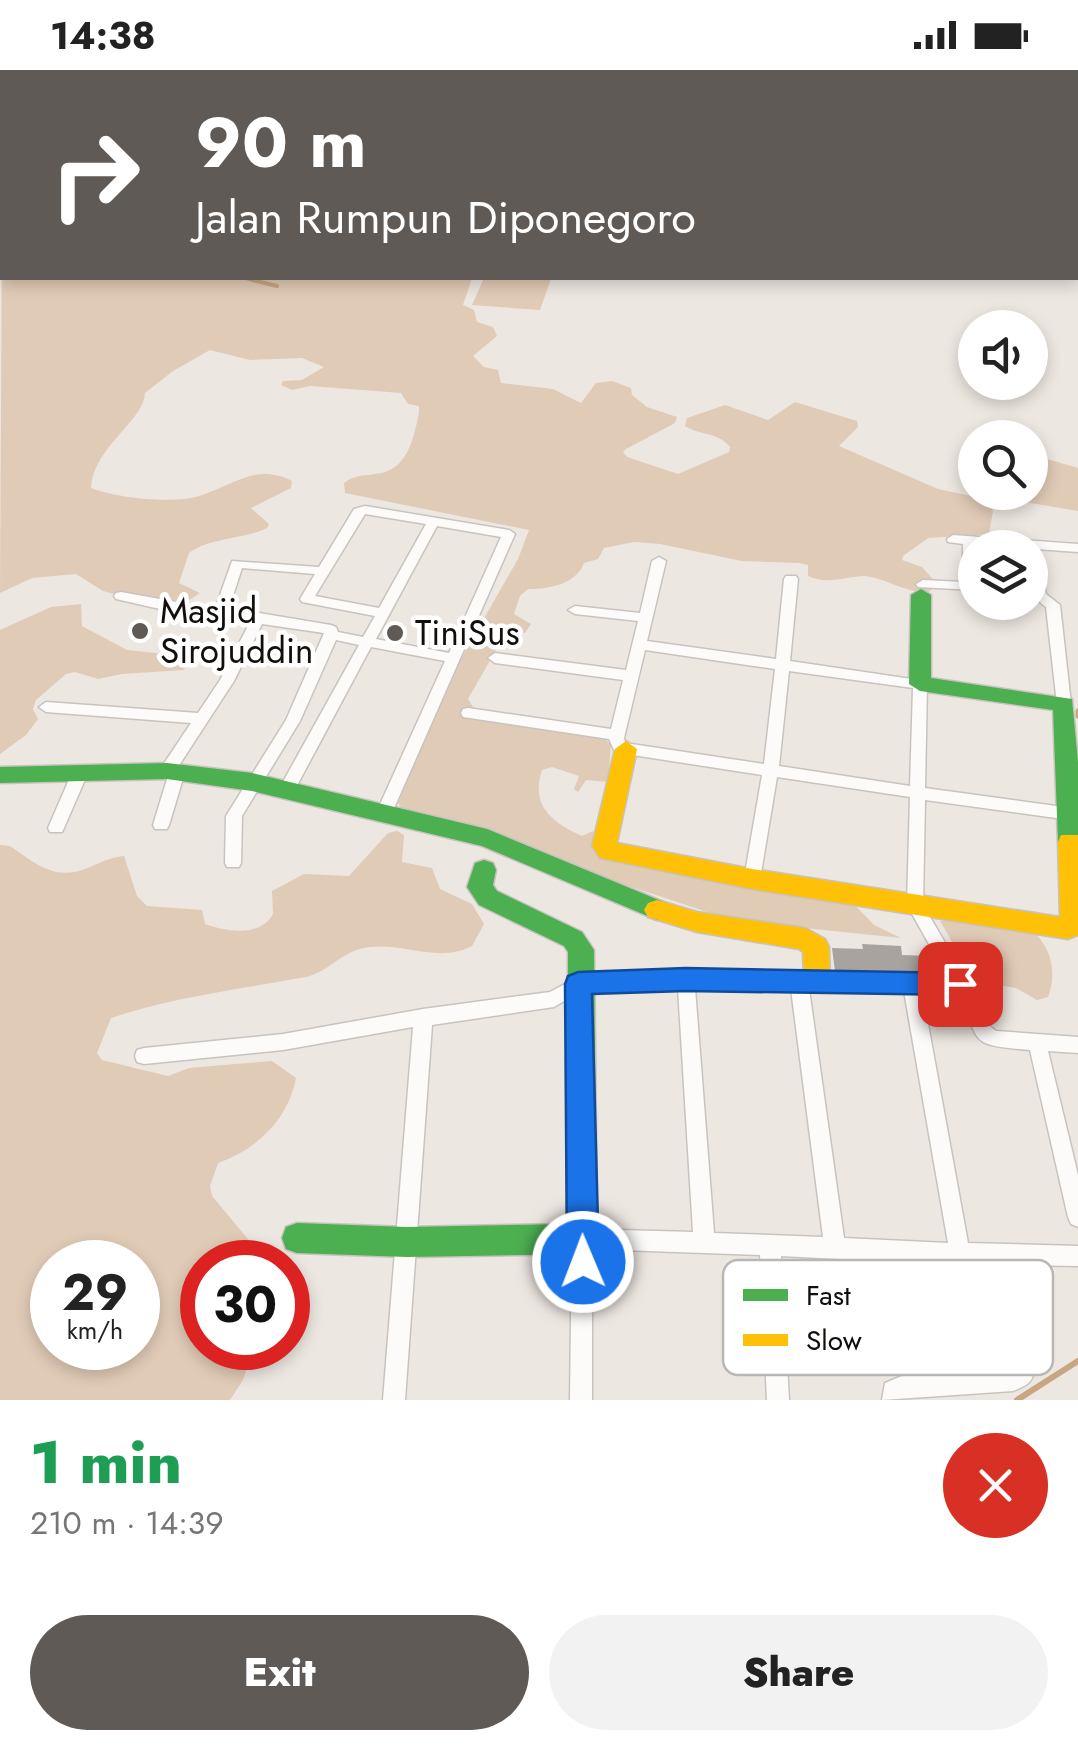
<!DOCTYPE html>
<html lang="en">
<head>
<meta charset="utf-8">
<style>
	:root { --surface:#fff; --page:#f2f2f2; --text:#222; --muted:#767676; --accent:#5f5a56 }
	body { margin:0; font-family:Jost,sans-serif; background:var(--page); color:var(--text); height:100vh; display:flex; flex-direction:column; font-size:38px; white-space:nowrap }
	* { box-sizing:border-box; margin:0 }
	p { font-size:32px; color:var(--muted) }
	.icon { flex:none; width:55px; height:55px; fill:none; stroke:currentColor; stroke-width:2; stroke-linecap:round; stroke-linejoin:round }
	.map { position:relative; height:1330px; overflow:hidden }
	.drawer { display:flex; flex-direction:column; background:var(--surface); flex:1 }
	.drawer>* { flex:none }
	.banner { position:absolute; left:0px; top:0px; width:1080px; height:210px; box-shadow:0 5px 15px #0003; background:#5f5a56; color:#fff; overflow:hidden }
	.fabs { position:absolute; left:958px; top:240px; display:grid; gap:20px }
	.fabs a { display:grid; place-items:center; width:90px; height:90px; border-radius:50%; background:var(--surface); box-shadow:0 5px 15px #0003; font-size:50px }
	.speed { position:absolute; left:30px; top:1170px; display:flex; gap:20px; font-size:50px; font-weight:700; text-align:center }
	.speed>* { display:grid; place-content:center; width:130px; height:130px; border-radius:50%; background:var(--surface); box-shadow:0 5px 15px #0003; line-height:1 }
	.speed small { font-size:25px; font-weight:400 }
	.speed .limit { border:15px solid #d22; background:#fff; color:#111 }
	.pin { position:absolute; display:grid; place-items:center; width:85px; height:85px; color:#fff; margin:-42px; border-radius:20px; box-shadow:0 5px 15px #0006 }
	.me { position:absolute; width:110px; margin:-55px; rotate:359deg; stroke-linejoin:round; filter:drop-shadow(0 0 8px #0008) }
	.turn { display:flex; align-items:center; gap:35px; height:210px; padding:0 30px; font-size:45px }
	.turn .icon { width:130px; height:130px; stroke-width:2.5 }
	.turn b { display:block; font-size:70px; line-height:85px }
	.round { display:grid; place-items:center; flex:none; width:105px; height:105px; border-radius:52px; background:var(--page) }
	.headline { display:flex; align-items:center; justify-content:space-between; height:170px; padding:0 30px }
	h1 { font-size:60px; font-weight:800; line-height:75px; color:#1e9e55 }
	.primary-button { display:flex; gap:20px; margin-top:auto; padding:20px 30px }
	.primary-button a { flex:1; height:115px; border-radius:60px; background:var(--accent); color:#fff; font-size:40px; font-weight:800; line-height:115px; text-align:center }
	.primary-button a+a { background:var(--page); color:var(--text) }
	.status { display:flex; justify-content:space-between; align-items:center; height:70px; padding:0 50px; background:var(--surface); direction:ltr }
	.status svg { height:28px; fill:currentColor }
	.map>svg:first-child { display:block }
	.green { fill:#e0cbb6; fill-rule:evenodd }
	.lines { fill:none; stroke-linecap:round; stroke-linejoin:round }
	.stream-far3 { stroke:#c9a682; stroke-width:2.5 }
	.stream-far2 { stroke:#c9a682; stroke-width:4 }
	.stream-far1 { stroke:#c9a682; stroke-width:5 }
	.stream { stroke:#c9a682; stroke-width:6 }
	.building { fill:#a8a39e }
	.street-casing { stroke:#c8c3bf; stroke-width:3 }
	.fast-casing { stroke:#c8c3bf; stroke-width:3 }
	.slow-casing { stroke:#c8c3bf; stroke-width:3 }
	.street { fill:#fcfbfa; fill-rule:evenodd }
	.fast { fill:#4caf50; fill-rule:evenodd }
	.slow { fill:#ffc107; fill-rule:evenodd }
	.route { fill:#1a73e8; stroke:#114b97; stroke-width:2.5 }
	.poi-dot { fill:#5f5a56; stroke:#fff; stroke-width:4 }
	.labels { text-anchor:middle; stroke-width:9; stroke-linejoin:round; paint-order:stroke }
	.poi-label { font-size:35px; fill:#120e0b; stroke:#fff; text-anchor:start }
	.key { fill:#fff; stroke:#b8b7b6; stroke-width:2.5 }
	.key-label { font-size:28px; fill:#120e0b }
</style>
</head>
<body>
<div class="status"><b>14:38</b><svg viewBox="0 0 49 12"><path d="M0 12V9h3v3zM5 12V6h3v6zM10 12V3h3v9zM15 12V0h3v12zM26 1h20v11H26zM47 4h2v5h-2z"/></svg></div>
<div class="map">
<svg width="1078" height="1330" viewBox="0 0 1078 1330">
	<rect width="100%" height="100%" fill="#ede7e1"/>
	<!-- green -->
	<g class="green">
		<path d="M217,0H715L717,2H212Z"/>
		<path d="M2,161V208H472L463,235L474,240L477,252L493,257L497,266L473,286L484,297L498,300L501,313L553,319L581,333L596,313L612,311L631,318L632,325L647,337L677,347L675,353L626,379L623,382L627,387L678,404L729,382L730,377C717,361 700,366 685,356L687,348L725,335L768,350L795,332L857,351L858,357L839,376L938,419L985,429L993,441L989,464L928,468L903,486L902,490L922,497L938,515L927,523C905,522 879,506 864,506C845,507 827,515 808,506V495L799,493L742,491L660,474L634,472L604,478L598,489L584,493C576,514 550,519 528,519L520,526L514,544L531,554L525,563L505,564L468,629L475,640L599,665L611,674L608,712L586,710L578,722L574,719L579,706L552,697L542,700C530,736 552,752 582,766L593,761L599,775L852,832L874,855L901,868L734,851L404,741L398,733L451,606L518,489L529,460L345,423L344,413C354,405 363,406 375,404C407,401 413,371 419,343V336L408,334L401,323L310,316L292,320L281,315L283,311L302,310L324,297L302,288L250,290L210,280L173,301L145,323C144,351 93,377 91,418C117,428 176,435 202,425C235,414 257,393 292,411L291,418L251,438L269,454L267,458C242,470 211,467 189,483L179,513L200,523L185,533L141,531L103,521L76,504L32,508L0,523Z"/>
		<path d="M484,208L551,209L540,240L472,235Z"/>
		<path d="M1030,384L1078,398V441L1019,431L1018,423L1030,422Z"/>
		<path d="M81,534L82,556L127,580L165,584L188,581L193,591L183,600L122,604L98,609L75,602L66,604L36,630L33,639L38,649L26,665L0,684V560L51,537Z"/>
		<path d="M397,761L404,765L402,792L432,798L440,819L472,834L484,854L472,876C436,895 398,869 360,879C340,884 326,903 306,907C242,919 173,927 111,948L97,983L102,990L168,1006L189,998L272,991L296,1008C288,1050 257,1079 218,1093L210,1116L212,1126L262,1186L263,1192H202V1278H253L243,1310L230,1330H0V775L10,776C34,792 53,811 85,799C98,794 110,787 124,786L137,826L147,836L202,840L205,854C227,862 261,867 273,844L272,821L304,804L349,806L388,763ZM138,1192V1278H52V1192Z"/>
		<path d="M961,849L1033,862C1052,877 1057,905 1048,927L1037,930L1016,918L975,911L940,851Z"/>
	</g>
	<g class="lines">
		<!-- stream-far3 -->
		<path class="stream-far3" d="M242,208L263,213"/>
		<!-- stream-far2 -->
		<path class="stream-far2" d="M252,210L277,216"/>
		<!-- stream-far1 -->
		<path class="stream-far1" d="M1078,641V646"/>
		<!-- stream -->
		<path class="stream" d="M1017,1330L1078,1291"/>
	</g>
	<!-- building -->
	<path class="building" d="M862,874L901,876L902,885L931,886L941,902L835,901L832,878L863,879Z"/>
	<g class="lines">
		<!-- street casing -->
		<g class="street-casing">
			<g id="street">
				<path d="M871,0H892L895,2H877Z"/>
				<path d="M365,436L509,460L515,464L391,745H379L377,741L445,591L371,577L293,723H281L279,719L359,575L336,570L300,651L242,746L241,793L239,797H227L225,793L226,746L286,650L324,563L262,554L234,611L178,697L185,702L169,755L167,759H155L153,755L168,706L162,705L159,701L191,653L46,642L39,637L46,632L198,643L220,610L250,552L173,542L116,529L114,526L116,523L121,522L215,539L232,491L319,497L354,439ZM365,444L426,454L379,538L315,526ZM437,456L501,467L449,583L376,569ZM242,498L315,504L300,529L302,532L375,546L363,567L338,562L336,557L331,555L259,543L228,541Z"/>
				<path d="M953,465L1078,474V482L1036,479L1046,524L1060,535L1071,634L1069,638H1059L1057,634L1046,537C1025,522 1030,502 1030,478L976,475L975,520L918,517L916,514L923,510L963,512V474L948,472L947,469Z"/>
				<path d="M659,487L666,491L647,571L776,589L784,509L786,506H796L798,509L790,591L925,611L927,614L925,718L1078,739V751L925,730L923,835L975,924L988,955L996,961L1078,967V983L1048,981L1078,1105V1157L1071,1154L1068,1147L1030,980C963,975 984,972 955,921H922L968,1173L1078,1176V1196L1017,1195C1022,1218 1041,1289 1032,1308C1029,1315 1020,1318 1013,1321L882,1330L885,1313L902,1306L1012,1298L1011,1273L996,1195H960L781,1186L789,1330H767L760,1185L592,1179V1330H570L572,1169L575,1162L582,1159L693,1162L678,918L581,921L554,937L432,955L405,1330H383L413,957L283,980L144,994L137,992L135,986L137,980L144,978L283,964L423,939L550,922L578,907L686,903L947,906L907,835L910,727L777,707L760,809L758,814L752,816L746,814L744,809L762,705L626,684L614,680L609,669L463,647L461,643L463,639L468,638L611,659L623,610L495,593L488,588L495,583L626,600L638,551L575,544L568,540L575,536L640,543L652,491ZM645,580L775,599L764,694L625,673L624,668ZM789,601L913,618L910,716L779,696ZM695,918L791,919L823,1167L714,1163ZM809,919L904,921L948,1173L844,1168Z"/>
				<path d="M79,699L84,701L87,705L64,758L62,762H50L48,758L71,705L74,701Z"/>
			</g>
		</g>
		<!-- fast casing -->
		<g class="fast-casing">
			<g id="fast">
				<path d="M921,519L931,525V608L1072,629L1078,692V779H1061L1058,772L1053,640L920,621L909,614L911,525Z"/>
				<path d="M167,693L252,703L487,759L666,833L670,840L666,847L657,850L482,776L252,721L167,709L0,713V697Z"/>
				<path d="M484,790L493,793L496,800L493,815L497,821L582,862L594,880L597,1169L593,1180L582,1184L407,1187L297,1183L286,1179L282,1168L286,1157L297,1153L407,1157L567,1154L568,882L564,876L479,835L467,817L475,793Z"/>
			</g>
		</g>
		<!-- slow casing -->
		<g class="slow-casing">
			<g id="slow">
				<path d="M626,671L637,679L617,773L752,799L1060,847L1058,772L1061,765H1078V865L1068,869L752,819L600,788L592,776L615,679Z"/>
				<path d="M657,830L697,842L805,858L825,869L829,877L830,911L826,919L817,922L808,919L804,911L803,882L799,879L697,862L648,847L644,840L648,833Z"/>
			</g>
		</g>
		<!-- street -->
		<use href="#street" class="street"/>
		<!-- fast -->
		<use href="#fast" class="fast"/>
		<!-- slow -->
		<use href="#slow" class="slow"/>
	</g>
	<!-- route -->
	<path class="route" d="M686,898L960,903L970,906L974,914L970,922L960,925L686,921L592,924L599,1192L594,1203L583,1208L572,1203L567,1192L565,914L568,906L578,902Z"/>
	<!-- markers -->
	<g class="poi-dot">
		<circle cx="140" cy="561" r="10"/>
		<circle cx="395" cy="563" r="10"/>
	</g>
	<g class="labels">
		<!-- poi labels -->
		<g class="poi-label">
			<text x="160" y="553">Masjid<tspan x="160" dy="40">Sirojuddin</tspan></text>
			<text x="415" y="575">TiniSus</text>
		</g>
	</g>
	<!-- legend -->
	<rect x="723" y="1190" width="330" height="115" rx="15" class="key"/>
	<rect x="743" y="1219" width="45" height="12" fill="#4caf50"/>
	<rect x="743" y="1264" width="45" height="12" fill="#ffc107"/>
	<g class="key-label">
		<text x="806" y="1235">Fast</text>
		<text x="806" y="1280">Slow</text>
	</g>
</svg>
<div class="fabs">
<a><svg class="icon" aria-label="sound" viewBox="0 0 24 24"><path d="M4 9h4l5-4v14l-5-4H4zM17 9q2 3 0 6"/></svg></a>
<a><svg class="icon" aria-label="search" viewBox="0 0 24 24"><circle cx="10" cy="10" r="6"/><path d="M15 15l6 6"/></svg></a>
<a><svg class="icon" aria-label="layers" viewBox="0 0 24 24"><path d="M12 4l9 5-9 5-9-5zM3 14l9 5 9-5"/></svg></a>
</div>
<div class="speed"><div>29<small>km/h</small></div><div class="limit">30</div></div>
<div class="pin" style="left:960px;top:914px;background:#d93025"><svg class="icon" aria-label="arrive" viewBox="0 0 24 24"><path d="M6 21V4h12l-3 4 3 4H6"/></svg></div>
<svg class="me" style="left:583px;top:1192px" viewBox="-20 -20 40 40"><circle r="17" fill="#1a73e8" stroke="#fff" stroke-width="3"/><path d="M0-11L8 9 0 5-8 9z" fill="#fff"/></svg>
<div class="banner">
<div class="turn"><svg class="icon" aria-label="right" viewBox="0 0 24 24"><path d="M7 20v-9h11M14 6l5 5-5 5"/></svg><div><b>90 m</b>Jalan Rumpun Diponegoro</div></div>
</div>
</div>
<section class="drawer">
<div class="headline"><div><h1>1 min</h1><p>210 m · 14:39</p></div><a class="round" style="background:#d93025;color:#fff"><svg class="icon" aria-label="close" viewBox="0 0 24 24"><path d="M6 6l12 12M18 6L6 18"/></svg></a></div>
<div class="primary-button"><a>Exit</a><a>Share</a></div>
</section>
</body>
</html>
